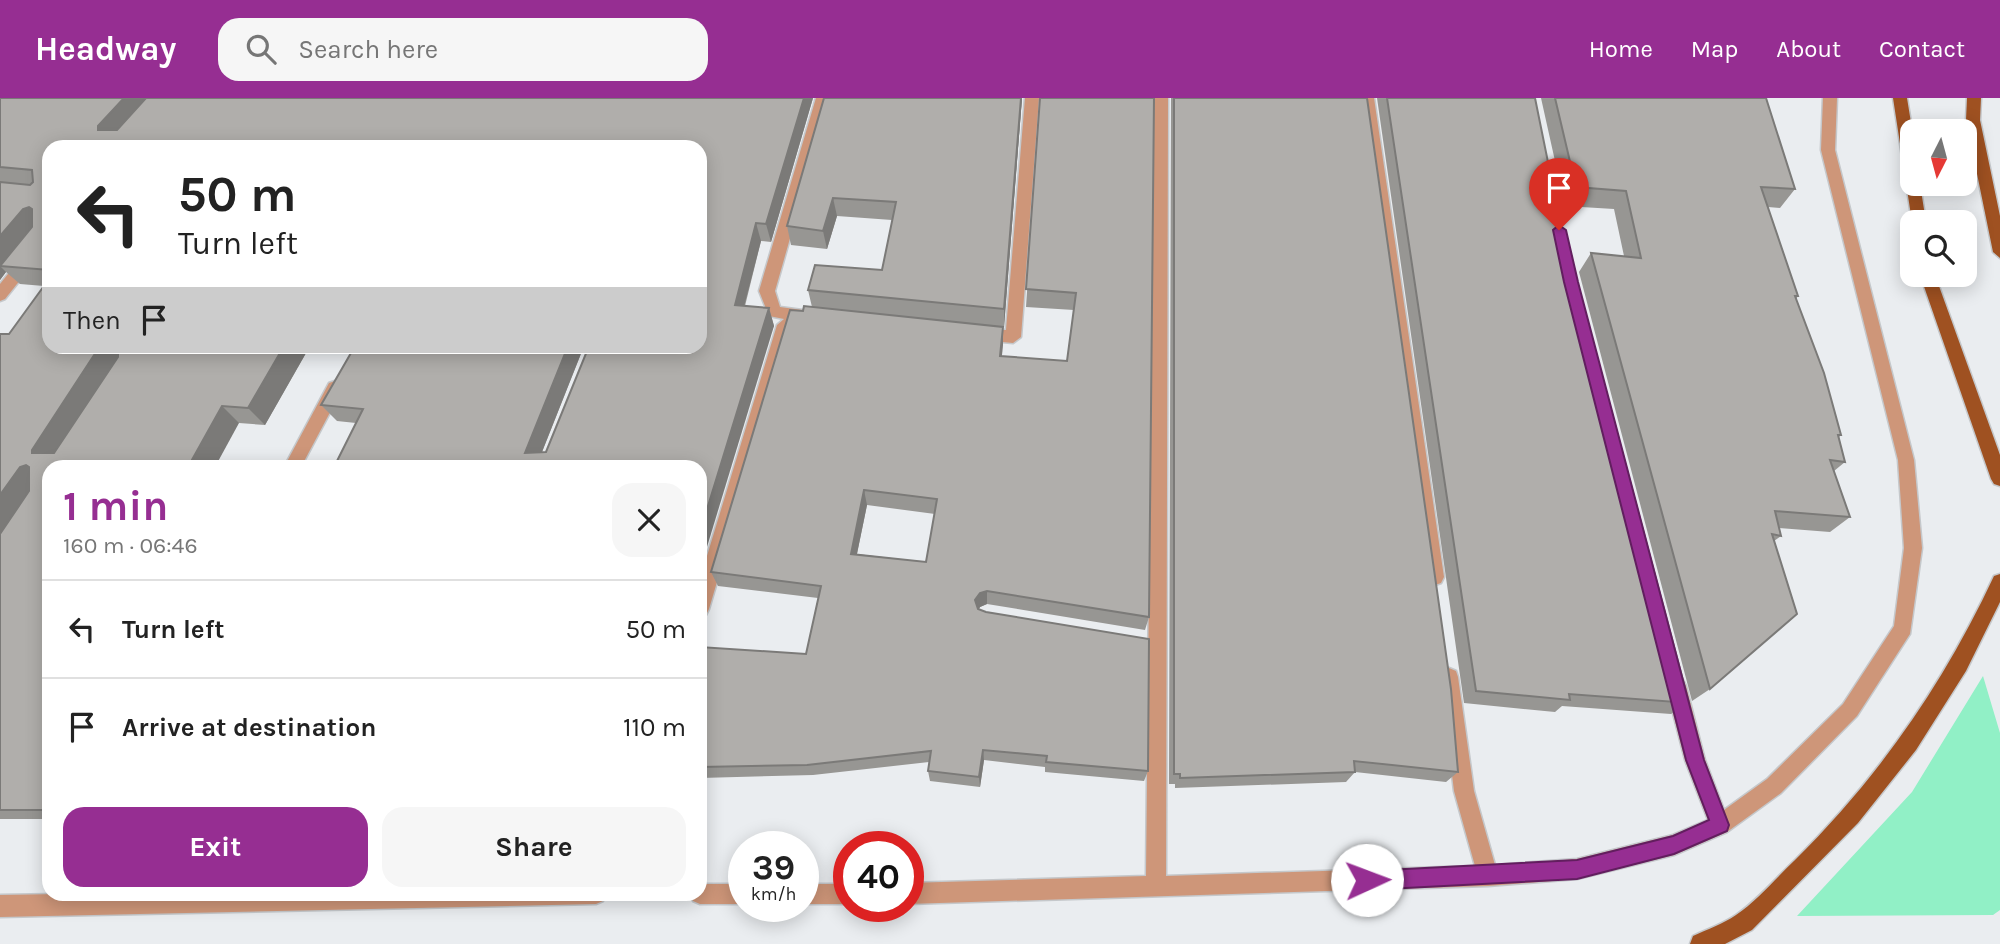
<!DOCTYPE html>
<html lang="en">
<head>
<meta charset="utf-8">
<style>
	:root { --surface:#fff; --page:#f6f6f6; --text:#222; --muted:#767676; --line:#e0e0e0; --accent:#962e92 }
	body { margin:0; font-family:Karla,sans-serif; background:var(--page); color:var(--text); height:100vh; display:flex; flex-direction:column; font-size:26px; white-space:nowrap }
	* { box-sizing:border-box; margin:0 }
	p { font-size:23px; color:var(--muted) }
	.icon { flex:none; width:38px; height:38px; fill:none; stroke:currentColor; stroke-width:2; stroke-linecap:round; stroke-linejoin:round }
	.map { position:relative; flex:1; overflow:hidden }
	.drawer { position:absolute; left:42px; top:362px; width:665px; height:441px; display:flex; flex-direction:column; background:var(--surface); border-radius:21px; box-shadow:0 4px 18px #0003 }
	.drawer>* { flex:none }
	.guide { position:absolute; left:42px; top:42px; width:665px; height:214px; border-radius:21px; box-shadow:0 4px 18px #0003; background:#fff; color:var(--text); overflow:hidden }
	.needle { width:46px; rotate:186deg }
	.tools { position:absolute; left:1900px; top:21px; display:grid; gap:14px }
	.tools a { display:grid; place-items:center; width:77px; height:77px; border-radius:14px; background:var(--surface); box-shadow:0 4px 18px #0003; font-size:35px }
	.speed { position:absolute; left:728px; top:733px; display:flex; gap:14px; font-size:35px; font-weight:700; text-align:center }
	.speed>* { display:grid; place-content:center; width:91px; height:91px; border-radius:50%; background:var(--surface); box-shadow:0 4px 18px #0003; line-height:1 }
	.speed small { font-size:18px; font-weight:400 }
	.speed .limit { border:10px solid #d22; background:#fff; color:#111 }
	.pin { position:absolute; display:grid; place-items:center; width:60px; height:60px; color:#fff; margin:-72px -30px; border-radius:50% 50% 50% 0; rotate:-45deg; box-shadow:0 0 7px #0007 }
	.pin .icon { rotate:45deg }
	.me { position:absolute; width:77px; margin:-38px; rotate:88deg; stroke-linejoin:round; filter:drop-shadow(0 0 5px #0008) }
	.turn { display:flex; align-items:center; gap:24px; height:147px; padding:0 21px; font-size:32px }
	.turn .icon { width:91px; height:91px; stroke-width:2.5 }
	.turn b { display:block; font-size:49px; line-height:60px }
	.then { display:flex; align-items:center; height:66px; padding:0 21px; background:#0003; gap:14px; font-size:26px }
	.round { display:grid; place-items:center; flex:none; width:74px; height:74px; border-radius:21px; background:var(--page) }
	.headline { display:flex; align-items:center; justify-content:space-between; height:119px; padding:0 21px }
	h1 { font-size:42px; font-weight:700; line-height:52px; color:var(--accent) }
	.action { display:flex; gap:14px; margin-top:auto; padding:14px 21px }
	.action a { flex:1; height:80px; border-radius:21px; background:var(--accent); color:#fff; font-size:28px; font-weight:700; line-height:80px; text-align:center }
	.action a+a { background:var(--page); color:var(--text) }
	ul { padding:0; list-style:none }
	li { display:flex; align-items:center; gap:21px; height:98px; padding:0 21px; border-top:2px solid var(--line) }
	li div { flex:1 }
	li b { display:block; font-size:26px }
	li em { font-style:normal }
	header { display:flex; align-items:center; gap:42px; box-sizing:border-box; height:98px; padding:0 35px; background:var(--accent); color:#fff }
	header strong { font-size:33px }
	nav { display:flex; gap:38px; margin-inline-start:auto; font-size:24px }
	.search { width:490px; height:63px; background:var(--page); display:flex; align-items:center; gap:18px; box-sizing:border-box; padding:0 24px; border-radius:21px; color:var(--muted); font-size:26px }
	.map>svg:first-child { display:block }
	.green { fill:#91f0c6 }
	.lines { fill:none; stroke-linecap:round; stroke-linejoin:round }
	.minor-casing { stroke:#c5c8cb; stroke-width:3 }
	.major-casing { stroke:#c5c8cb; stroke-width:3 }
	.minor { fill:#ce9679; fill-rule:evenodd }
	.major { fill:#9f5121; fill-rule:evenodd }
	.wall { fill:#979693; fill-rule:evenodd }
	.shaded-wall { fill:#7b7a78 }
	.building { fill:#b0aeab; stroke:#7b7a78; stroke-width:2; fill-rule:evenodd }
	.route { fill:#962e92; stroke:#621e5f; stroke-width:2 }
</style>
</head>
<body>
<header>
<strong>Headway</strong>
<div class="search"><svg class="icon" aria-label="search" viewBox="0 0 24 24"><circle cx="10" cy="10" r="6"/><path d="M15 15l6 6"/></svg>Search here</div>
<nav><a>Home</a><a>Map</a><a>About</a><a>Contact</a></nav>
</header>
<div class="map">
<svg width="2000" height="846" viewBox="0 0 2000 846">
	<rect width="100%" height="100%" fill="#eaedf0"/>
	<!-- green -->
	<path class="green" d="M1983,578L2000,635V812L1993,817L1797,818L1912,694Z"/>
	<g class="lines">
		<!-- minor casing -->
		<g class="minor-casing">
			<g id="minor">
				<path d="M816,0H830L775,193L780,209L810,213L818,219L810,225L788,222L793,227L709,511L706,517L700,519V481L777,227L784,221L769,218L759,193Z"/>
				<path d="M1025,0H1039L1021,239L1013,245L980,242L972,236L974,232H1006Z"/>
				<path d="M1154,0H1168L1166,778L1475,768L1454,693L1440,579L1442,573L1449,570L1456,573L1458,579L1474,693L1495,767L1577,761L1673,737L1708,722L1685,662L1666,588L1669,582L1676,579L1683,582L1686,588L1705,662L1724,712L1767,681L1843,606L1894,528L1904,450L1898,362L1821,52L1823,0H1837L1835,52L1914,362L1922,450L1910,536L1857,618L1781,695L1727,734L1674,757L1577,781L1488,788L908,806V785L1146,778Z"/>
				<path d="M1360,0H1374L1444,479L1441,485L1435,487L1429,485L1426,479Z"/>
				<path d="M49,130V146L5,201L0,203V186L44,131Z"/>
				<path d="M335,283L341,285L343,290L301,369H284L329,285Z"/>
				<path d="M700,786H744V806H700L693,803L690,796H700Z"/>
				<rect x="803" y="786" width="46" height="20"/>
				<path d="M60,796H606L603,803L596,806L0,819V797Z"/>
			</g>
		</g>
		<!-- major casing -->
		<g class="major-casing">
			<g id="major">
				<path d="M1893,0H1907L1913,37V86H1920L1926,124H1912Z"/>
				<path d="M1967,0H1981L1980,22L2000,118V160L1993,154L1966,22Z"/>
				<path d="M1920,177H1935L2000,357V388L1994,386L1991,381Z"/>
				<path d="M2000,476V504L1966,573L1916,652L1858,725L1752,832L1725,846H1690L1693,838C1708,831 1723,826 1736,817C1758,802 1776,780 1795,762C1879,679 1944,585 1994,478Z"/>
			</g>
		</g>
		<!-- minor -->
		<use href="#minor" class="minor"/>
		<!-- major -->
		<use href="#major" class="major"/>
	</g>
	<!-- wall -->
	<g class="wall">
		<path d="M0,0H813L771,144L761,143L745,208L769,210L774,228L700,369H334L356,325L337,323L321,307L353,252L347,248H584L542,354H546L700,248L49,49V248H310L265,327L239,325L49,369V721H0V236H9L44,188L20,186L6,174L0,182Z"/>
		<path d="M824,0H1022L1004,229L966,225L1003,229L1002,258L1067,263L1074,212L1026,209L1040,0L1149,519L1145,532L987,506L980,509L979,511L1148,673L1144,683L1045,674V669L984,662L980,689L930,683L928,673L929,664L813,677L700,680V549L806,556L818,500L718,488L711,474L803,213L812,209L808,192L882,172L892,122L837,118L827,151L791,147L787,128ZM867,407L935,416L926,464L857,456Z"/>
		<path d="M1171,0H1367L1458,674L1446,684L1355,674L1346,684L1175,690V686H1169Z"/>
		<path d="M1377,0H1535L1566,153L1689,605L1671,616L1562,608L1555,614L1464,605Z"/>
		<path d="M1541,0H1766L1795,91L1780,110L1768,109L1798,198L1796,201L1841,337L1839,339L1845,364L1834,373L1850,419L1830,434L1779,430L1781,438L1774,443L1710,591L1692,603L1579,174L1591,155L1624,158L1614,111L1565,108Z"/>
	</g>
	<!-- shaded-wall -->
	<g class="shaded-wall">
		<path d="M124,0H157L115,47L98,32V28Z"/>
		<path d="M804,0H813L771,144L766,126Z"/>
		<path d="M1021,0H1022L1004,229V211Z"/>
		<path d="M833,100L837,118L827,151L823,133Z"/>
		<path d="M29,109L48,127L0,168V138L23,111Z"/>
		<path d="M756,125L761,143L740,224L735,207Z"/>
		<path d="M0,168L6,174L0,182Z"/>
		<path d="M769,210L774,228L700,472V434Z"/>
		<path d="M1003,229V247L1000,275V258Z"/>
		<path d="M100,248H115L129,261L54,368L32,355V352Z"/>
		<path d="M284,248H310L265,327L248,310Z"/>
		<path d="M568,248H584L536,369L525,355Z"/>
		<path d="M222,308L239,325L215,369H188Z"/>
		<path d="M26,367L48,383L0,447V397L20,369Z"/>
		<path d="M864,392L867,407L854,470L851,456Z"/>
		<path d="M987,493V506L980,509L976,516L975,502L980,495Z"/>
		<path d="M983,652L984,662L980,689L979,679Z"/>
	</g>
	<!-- building -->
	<g class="building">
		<path d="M0,0H124L98,28V32H117L146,0H804L766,126L756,125L735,207L769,210L700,434V369H334L363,311L321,307L355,248H568L525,355L546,354L589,248H700V49H49V172L0,168L32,129V111L29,109L23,111L0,138V84L30,87L33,84L32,72L0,69Z"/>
		<path d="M824,0H1021L1004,211L808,192L815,167L882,172L896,104L833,100L823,133L787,128Z"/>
		<path d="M1040,0H1154L1149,519L987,493L980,495L975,502L978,511L986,514L1149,541L1148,673L1046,664L1047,658L983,652L979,679L928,673L931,653L807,667L700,669V549L806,556L821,488L711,474L790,212L803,213L804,208L1003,229L1000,258L1067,263L1076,195L1026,191ZM864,392L937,401L926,464L851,456Z"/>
		<path d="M1174,0H1367L1451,591L1458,674L1354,663L1355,674L1180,680V676H1174Z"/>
		<path d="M1387,0H1535L1566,153L1569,154L1689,605L1569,596L1570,602L1476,593Z"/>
		<path d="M1555,0H1766L1795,91L1761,89L1798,198H1795L1824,275L1841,337H1838L1845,364L1830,362L1850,419L1775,413L1781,438L1772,436L1797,516L1710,591L1591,155L1641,160L1626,93L1576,89Z"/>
		<path d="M49,181V248H100L32,352V355H54L118,259V248H284L248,310L222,308L188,369H49V712H0V436L29,393V369L26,367L20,369L0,397V236H9Z"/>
	</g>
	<!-- route -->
	<path class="route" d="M1559,127L1566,132L1578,184L1704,662L1729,727L1727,733L1674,756L1577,781L1367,792L1360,789L1358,782L1360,776L1367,773L1577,762L1673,738L1709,722L1686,662L1564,184L1553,132Z"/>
</svg>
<div class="tools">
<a><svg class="needle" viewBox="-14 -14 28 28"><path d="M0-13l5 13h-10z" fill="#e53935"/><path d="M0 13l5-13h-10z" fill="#767676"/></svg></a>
<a><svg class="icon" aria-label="search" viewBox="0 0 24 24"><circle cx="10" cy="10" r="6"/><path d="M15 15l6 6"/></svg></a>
</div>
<div class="speed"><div>39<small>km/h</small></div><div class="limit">40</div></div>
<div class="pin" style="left:1559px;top:132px;background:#d93025"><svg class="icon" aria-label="arrive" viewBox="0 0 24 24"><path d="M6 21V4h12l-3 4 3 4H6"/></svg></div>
<svg class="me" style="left:1367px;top:782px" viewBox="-20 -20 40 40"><circle r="19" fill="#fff"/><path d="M0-13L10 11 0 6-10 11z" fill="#962e92"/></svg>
<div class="guide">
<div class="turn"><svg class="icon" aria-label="left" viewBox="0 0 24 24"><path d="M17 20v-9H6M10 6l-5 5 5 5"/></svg><div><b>50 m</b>Turn left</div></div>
<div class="then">Then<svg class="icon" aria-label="arrive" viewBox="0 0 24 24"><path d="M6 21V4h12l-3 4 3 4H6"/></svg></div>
</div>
<section class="drawer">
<div class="headline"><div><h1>1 min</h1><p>160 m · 06:46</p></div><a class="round"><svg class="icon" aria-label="close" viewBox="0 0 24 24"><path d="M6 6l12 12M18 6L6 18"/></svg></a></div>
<ul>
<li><svg class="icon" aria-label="left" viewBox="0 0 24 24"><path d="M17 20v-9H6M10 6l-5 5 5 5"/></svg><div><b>Turn left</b></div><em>50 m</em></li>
<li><svg class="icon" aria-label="arrive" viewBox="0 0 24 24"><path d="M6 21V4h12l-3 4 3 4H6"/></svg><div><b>Arrive at destination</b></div><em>110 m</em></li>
</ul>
<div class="action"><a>Exit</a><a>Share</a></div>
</section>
</div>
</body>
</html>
